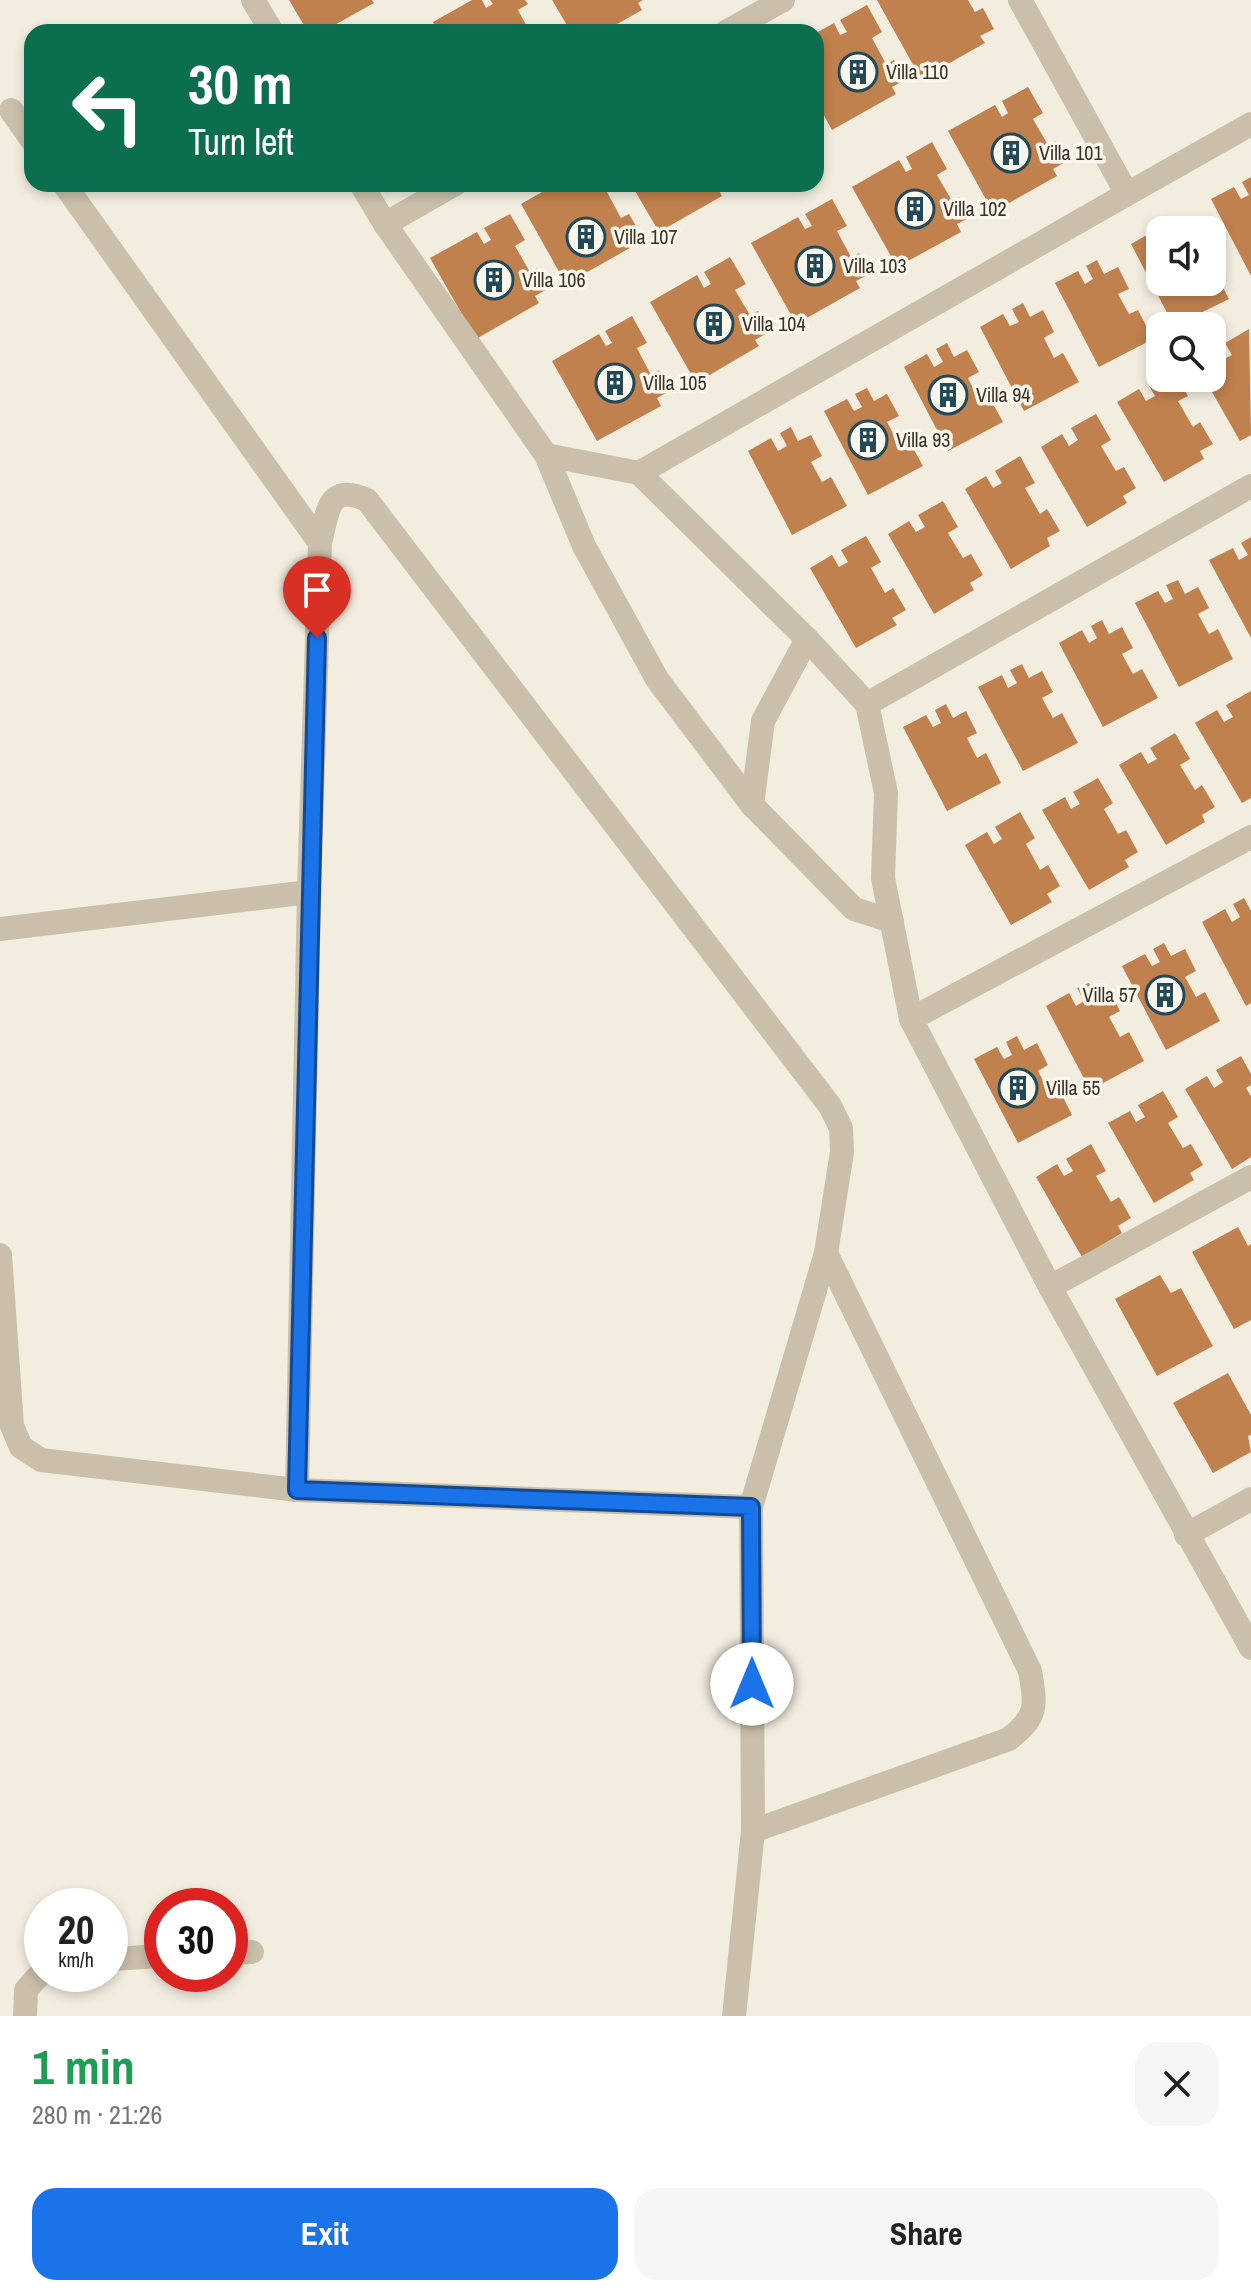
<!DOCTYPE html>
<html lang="en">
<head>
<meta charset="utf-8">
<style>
	:root { --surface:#fff; --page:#f6f6f6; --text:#222; --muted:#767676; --accent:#1a73e8 }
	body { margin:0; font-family:"Archivo Narrow",sans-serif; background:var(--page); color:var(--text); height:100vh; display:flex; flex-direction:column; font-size:30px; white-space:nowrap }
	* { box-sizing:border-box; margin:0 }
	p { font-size:26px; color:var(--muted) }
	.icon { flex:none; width:44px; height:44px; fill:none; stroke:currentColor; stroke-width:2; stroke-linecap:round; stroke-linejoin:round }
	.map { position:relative; height:2016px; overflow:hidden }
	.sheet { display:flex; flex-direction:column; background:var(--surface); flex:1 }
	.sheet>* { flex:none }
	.hud { position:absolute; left:24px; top:24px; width:800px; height:168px; border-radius:24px; box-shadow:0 4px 12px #0003; background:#0b6e4f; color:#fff; overflow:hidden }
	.fabs { position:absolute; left:1146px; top:216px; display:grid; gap:16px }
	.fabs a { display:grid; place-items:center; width:80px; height:80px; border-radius:16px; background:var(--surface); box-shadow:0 4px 12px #0003; font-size:40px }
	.speed { position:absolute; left:24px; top:1888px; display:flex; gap:16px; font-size:40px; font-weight:700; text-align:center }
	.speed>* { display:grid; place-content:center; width:104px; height:104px; border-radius:50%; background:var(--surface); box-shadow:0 4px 12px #0003; line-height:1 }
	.speed small { font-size:20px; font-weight:400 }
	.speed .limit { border:12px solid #d22; background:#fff; color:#111 }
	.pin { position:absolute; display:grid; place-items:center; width:68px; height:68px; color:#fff; margin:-82px -34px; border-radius:50% 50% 50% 0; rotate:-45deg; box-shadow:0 0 8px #0007 }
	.pin .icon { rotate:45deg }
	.me { position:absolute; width:88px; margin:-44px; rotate:0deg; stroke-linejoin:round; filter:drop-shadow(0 0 6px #0008) }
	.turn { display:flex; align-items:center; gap:28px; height:168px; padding:0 32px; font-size:36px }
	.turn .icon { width:104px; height:104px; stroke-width:2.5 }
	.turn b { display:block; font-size:56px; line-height:68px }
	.round { display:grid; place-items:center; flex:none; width:84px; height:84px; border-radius:24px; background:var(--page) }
	.overview { display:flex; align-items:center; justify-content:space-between; height:136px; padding:0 32px }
	h1 { font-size:48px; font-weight:700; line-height:60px; color:#1e9e55 }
	.button { display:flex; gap:16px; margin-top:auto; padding:16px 32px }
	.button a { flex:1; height:92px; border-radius:24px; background:var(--accent); color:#fff; font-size:32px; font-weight:700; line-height:92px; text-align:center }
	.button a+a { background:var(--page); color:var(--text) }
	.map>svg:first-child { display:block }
	.building { fill:#c1814e }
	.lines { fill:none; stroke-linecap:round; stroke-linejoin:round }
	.minor { stroke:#cabfab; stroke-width:24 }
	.route-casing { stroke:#114b97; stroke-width:20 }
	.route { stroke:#1a73e8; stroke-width:14 }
	.labels { text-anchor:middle; stroke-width:7; stroke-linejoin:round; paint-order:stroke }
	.poi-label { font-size:20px; fill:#38312a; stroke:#faf6ec; text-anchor:start }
</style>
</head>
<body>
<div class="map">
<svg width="1251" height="2016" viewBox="0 0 1251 2016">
	<rect width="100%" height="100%" fill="#f2eddf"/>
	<!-- building -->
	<g class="building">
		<path d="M289,0H372L374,3L322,32H308Z"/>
		<path d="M472,0H482L486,8L493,4L490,0H525L528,4L518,10L530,32H438L433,22Z"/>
		<path d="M552,0H643L638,3L642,10L603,32H571Z"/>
		<path d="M877,0H968L975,12L983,8L994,29L980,36L985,43L921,79Z"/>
		<path d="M867,5L882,32L872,38L886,64L894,60L905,80L892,87L896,94L832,130L816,101V33L834,23L840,35L847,32L840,20Z"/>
		<path d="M1028,87L1043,113L1033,119L1048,145L1056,141L1067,161L1053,169L1057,176L993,212L948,131L995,105L1002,117L1008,113L1002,101Z"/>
		<path d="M932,142L947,169L937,175L952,201L959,197L971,217L957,224L961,232L897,267L852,187L899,160L906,172L912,169L906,157Z"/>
		<path d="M1251,177V276L1211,199L1234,187L1241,199L1249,195L1242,182Z"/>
		<path d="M556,184H572L575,189L580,184H620L607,192L621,218L629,214L640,233L626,241L630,248L566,284L521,204Z"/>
		<path d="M631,184H727L718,189L722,196L659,232Z"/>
		<path d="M832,199L847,226L837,231L851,257L859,253L870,274L856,281L860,288L796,324L751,243L798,217L805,229L812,226L805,214Z"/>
		<path d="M510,214L525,240L515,246L530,272L537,268L549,288L535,296L539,303L476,339L430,258L477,232L484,244L491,240L484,228Z"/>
		<path d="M1173,220L1179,230H1164L1162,226Z"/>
		<path d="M1154,231L1160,243V282H1212L1214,270L1229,299L1174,326L1131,244Z"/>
		<path d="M730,257L746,284L735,290L750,315L758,311L769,332L755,340L759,346L696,383L650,302L697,275L704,288L711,284L704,272Z"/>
		<path d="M1097,260L1104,274L1118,267L1129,289L1118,294L1129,314L1138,310L1153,339L1099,367L1055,283L1078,271L1085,284L1093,279L1086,266Z"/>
		<path d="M1023,303L1030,317L1043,310L1054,332L1044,338L1054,358L1063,353L1079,382L1024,411L980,327L1003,314L1010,326L1019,322L1012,309Z"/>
		<path d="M632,316L647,343L637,348L651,375L659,370L670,391L657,398L661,406L597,441L552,361L599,334L606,346L612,343L605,331Z"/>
		<path d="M1249,329L1251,435L1240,441L1204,378H1212V350L1215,348L1222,360L1232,355L1225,343Z"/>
		<path d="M947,343L954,357L967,350L979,372L968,378L978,398L987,393L1003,422L948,451L904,367L927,354L934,367L943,362L936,349Z"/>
		<path d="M1158,378H1178L1188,396L1178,401L1193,427L1200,422L1213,444L1200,451L1204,459L1164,482L1117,402L1139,389L1146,401L1155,396L1148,384Z"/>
		<path d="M867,388L874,401L887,394L899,416L887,422L898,442L907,437L923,466L868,495L824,411L847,399L854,411L862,407L855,394Z"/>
		<path d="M1096,414L1111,440L1101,446L1116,471L1124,467L1136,488L1123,496L1127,503L1087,527L1041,447L1062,434L1069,446L1078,440L1071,428Z"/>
		<path d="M791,427L798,441L811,435L822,456L811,462L822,482L831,477L847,506L792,535L748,451L771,438L778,451L787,446L780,433Z"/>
		<path d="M1020,456L1035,483L1025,488L1040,514L1047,509L1060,531L1047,538L1050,546L1011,569L965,489L986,476L993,488L1002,483L995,471Z"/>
		<path d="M943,501L958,527L948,533L963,558L971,554L983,575L970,583L974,590L934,614L888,534L909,521L916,532L925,527L918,515Z"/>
		<path d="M866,536L881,562L871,568L885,593L893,588L906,610L892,618L897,625L856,648L810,568L832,555L839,567L848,562L841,550Z"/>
		<path d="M1251,537V638L1209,560L1233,548L1239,560L1248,555L1241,543Z"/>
		<path d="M1178,580L1185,594L1198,587L1209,608L1198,614L1209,634L1218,629L1233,659L1179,687L1135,603L1158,591L1165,603L1173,599L1166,585Z"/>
		<path d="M1102,620L1109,634L1122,627L1133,648L1122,654L1133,674L1142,669L1158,698L1103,727L1059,643L1082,630L1089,643L1097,638L1091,626Z"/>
		<path d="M1022,664L1029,678L1042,671L1053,692L1042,698L1053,718L1062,713L1078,743L1023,771L978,687L1002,675L1008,688L1017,683L1010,670Z"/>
		<path d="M1251,691V798L1242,803L1195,723L1217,710L1224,722L1233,717L1226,705Z"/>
		<path d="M946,704L953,718L966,711L977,733L967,738L977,758L986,753L1001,783L947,811L903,727L926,715L933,727L941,723L935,710Z"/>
		<path d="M1175,733L1190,759L1180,765L1195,790L1202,785L1215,807L1202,815L1205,822L1166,845L1119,765L1141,752L1148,764L1157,759L1150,748Z"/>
		<path d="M1098,778L1113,803L1104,809L1118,834L1126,830L1138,852L1125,860L1129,867L1089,890L1042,810L1065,797L1071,809L1080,804L1073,792Z"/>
		<path d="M1020,812L1035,838L1026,844L1040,870L1048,865L1060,886L1047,894L1052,902L1011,925L965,845L987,832L994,844L1002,839L995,827Z"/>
		<path d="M1244,898L1251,911V1003L1246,1006L1202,922L1225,909L1232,922L1240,917L1233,904Z"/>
		<path d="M1164,943L1171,956L1185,949L1196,971L1185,977L1196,997L1205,992L1220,1021L1166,1050L1122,966L1145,954L1152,966L1160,962L1153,949Z"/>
		<path d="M1089,983L1096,996L1109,990L1120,1011L1109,1017L1120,1037L1129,1032L1144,1061L1090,1090L1046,1006L1069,993L1076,1006L1084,1001L1077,988Z"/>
		<path d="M1017,1036L1024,1050L1037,1043L1048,1065L1038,1071L1048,1090L1057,1085L1072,1115L1018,1143L974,1059L997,1047L1004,1059L1012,1055L1006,1042Z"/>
		<path d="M1241,1056L1251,1074V1085L1246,1088L1251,1096V1157L1232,1169L1185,1089L1207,1076L1214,1088L1223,1082L1216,1070Z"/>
		<path d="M1163,1091L1178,1117L1168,1123L1183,1148L1191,1144L1203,1165L1190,1173L1194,1180L1154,1203L1108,1123L1130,1111L1136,1122L1145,1117L1138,1105Z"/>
		<path d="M1091,1144L1106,1171L1096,1176L1111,1202L1119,1197L1131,1218L1118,1226L1122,1233L1082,1257L1036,1177L1057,1164L1064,1176L1073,1171L1066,1159Z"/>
		<path d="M1238,1227L1248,1246L1251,1244V1320L1234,1329L1192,1252Z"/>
		<path d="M1160,1275L1171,1293L1181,1288L1213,1346L1157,1376L1115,1299Z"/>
		<path d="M1228,1373L1251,1415V1435L1248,1436L1251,1452L1213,1473L1173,1403Z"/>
	</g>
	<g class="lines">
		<!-- minor -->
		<g class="minor">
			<path d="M253,0L272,32"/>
			<path d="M1020,0L1127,194L1251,124"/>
			<path d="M726,32L783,0"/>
			<path d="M11,110L32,140"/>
			<path d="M64,184L320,543"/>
			<path d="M361,184L385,224L546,455L639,473L807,639L867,704L886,793L883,878L911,1019L1050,1287L1251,1648"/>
			<path d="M385,224L455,184"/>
			<path d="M546,455L584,546L657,679L752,805L854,909L892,921"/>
			<path d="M639,473L1127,194"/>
			<path d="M867,704L1251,486"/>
			<path d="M752,805L763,721L807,639"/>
			<path d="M0,929L309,892"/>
			<path d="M911,1019L1251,837"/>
			<path d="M0,1255L12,1426L21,1447L41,1460L297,1490L751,1507"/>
			<path d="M1050,1287L1251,1177"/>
			<path d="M297,1490L309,892L320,543C328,512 327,482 367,500L830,1106L841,1128L842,1152L826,1253L751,1507L753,1831L734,2016"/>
			<path d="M1186,1535L1251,1499"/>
			<path d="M753,1831L1009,1739C1038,1716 1036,1707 1030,1671L826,1253"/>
			<path d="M230,1953L252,1952"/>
			<path d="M110,1959L162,1956"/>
			<path d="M25,2016L26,1990L42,1972"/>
		</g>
	</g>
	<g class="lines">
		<!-- route casing -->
		<g class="route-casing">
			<path id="route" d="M317,638L297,1490L751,1507L752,1684"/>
		</g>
		<!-- route -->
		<use href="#route" class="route"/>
	</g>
	<!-- icons -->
	<defs>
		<g id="building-ring" transform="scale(2)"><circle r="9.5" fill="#faf6ec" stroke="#214958" stroke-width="1.5"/><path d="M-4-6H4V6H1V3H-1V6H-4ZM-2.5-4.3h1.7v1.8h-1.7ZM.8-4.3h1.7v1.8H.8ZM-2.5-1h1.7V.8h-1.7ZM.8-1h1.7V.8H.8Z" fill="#214958"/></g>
	</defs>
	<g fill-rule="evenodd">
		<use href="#building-ring" x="858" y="72"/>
		<use href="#building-ring" x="1011" y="153"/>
		<use href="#building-ring" x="915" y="209"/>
		<use href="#building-ring" x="586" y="237"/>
		<use href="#building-ring" x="815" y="266"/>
		<use href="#building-ring" x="494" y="280"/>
		<use href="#building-ring" x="714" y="324"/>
		<use href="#building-ring" x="615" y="383"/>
		<use href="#building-ring" x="948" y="395"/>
		<use href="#building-ring" x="868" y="440"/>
		<use href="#building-ring" x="1165" y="995"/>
		<use href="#building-ring" x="1018" y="1088"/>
	</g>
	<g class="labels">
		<!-- poi labels -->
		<g class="poi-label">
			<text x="886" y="79">Villa 110</text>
			<text x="1039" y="160">Villa 101</text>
			<text x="943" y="216">Villa 102</text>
			<text x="614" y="244">Villa 107</text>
			<text x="843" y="273">Villa 103</text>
			<text x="522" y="287">Villa 106</text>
			<text x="742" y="331">Villa 104</text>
			<text x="643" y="390">Villa 105</text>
			<text x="976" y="402">Villa 94</text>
			<text x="896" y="447">Villa 93</text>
			<text x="1137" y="1002" text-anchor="end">Villa 57</text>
			<text x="1046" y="1095">Villa 55</text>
		</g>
	</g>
</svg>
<div class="fabs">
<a><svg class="icon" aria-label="sound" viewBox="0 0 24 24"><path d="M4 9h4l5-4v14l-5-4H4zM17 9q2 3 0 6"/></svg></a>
<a><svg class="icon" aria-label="search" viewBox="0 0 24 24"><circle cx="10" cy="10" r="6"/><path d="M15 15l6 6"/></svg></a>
</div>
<div class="speed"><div>20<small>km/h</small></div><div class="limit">30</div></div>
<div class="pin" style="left:317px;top:638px;background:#d93025"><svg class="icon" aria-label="arrive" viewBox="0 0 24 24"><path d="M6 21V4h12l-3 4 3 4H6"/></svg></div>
<svg class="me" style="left:752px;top:1684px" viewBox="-20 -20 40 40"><circle r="19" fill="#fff"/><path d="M0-13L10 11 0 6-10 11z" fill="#1a73e8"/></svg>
<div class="hud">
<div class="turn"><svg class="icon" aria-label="left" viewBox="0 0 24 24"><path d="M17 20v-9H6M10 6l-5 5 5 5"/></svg><div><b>30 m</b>Turn left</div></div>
</div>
</div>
<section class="sheet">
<div class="overview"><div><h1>1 min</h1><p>280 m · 21:26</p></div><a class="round"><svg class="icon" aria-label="close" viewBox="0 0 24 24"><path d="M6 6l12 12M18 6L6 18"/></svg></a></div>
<div class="button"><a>Exit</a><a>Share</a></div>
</section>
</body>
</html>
